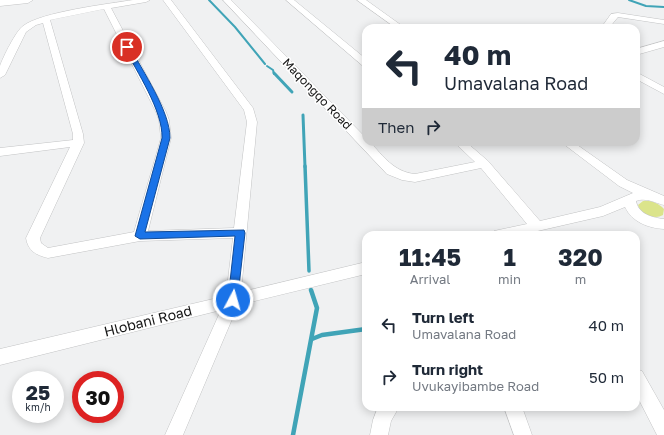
<!DOCTYPE html>
<html lang="en">
<head>
<meta charset="utf-8">
<style>
	:root { --surface:#fff; --page:#f6f6f7; --text:#1f2937; --muted:#747a83 }
	body { margin:0; font-family:"Golos Text",sans-serif; background:var(--page); color:var(--text); height:100vh; display:flex; flex-direction:column; font-size:15px; white-space:nowrap }
	* { box-sizing:border-box; margin:0 }
	p { font-size:13px; color:var(--muted) }
	.icon { flex:none; width:22px; height:22px; fill:none; stroke:currentColor; stroke-width:2; stroke-linecap:round; stroke-linejoin:round }
	.map { position:relative; flex:1; overflow:hidden }
	.details { position:absolute; left:362px; top:231px; width:278px; height:180px; display:flex; flex-direction:column; background:var(--surface); border-radius:12px; box-shadow:0 2px 10px #0003 }
	.details>* { flex:none }
	.guide { position:absolute; left:362px; top:24px; width:278px; height:122px; border-radius:12px; box-shadow:0 2px 10px #0003; background:#fff; color:var(--text); overflow:hidden }
	.speed { position:absolute; left:12px; top:371px; display:flex; gap:8px; font-size:20px; font-weight:700; text-align:center }
	.speed>* { display:grid; place-content:center; width:52px; height:52px; border-radius:50%; background:var(--surface); box-shadow:0 2px 10px #0003; line-height:1 }
	.speed small { font-size:10px; font-weight:400 }
	.speed .limit { border:6px solid #d22; background:#fff; color:#111 }
	.pin { position:absolute; display:grid; place-items:center; width:34px; height:34px; color:#fff; margin:-17px; border:2px solid #fff; border-radius:50%; box-shadow:0 1px 4px #0007 }
	.me { position:absolute; width:44px; margin:-22px; rotate:6deg; stroke-linejoin:round; filter:drop-shadow(0 0 3px #0008) }
	.turn { display:flex; align-items:center; gap:14px; height:84px; padding:0 16px; font-size:18px }
	.turn .icon { width:52px; height:52px; stroke-width:2.5 }
	.turn b { display:block; font-size:28px; line-height:34px }
	.then { display:flex; align-items:center; height:38px; padding:0 16px; background:#0003; gap:8px; font-size:15px }
	.eta { display:flex; justify-content:space-evenly; align-items:center; height:68px; text-align:center }
	.eta b { font-size:24px; font-weight:700; line-height:28px }
	ul { padding:0; list-style:none }
	li { display:flex; align-items:center; gap:12px; height:52px; padding:0 16px }
	li div { flex:1 }
	li b { display:block; font-size:15px }
	li em { font-style:normal }
	.map>svg:first-child { display:block }
	.green { fill:#dbe48b }
	.lines { fill:none; stroke-linecap:round; stroke-linejoin:round }
	.stream-far3 { stroke:#40a4b7; stroke-width:2 }
	.stream-far2 { stroke:#40a4b7; stroke-width:3 }
	.stream-far1 { stroke:#40a4b7; stroke-width:3.5 }
	.stream { stroke:#40a4b7; stroke-width:4.5 }
	.minor-casing { stroke:#c2c3c4; stroke-width:1 }
	.major-casing { stroke:#c2c3c4; stroke-width:1 }
	.minor { fill:#fff; fill-rule:evenodd }
	.major { fill:#fff; fill-rule:evenodd }
	.route { fill:#1a73e8; stroke:#114b97 }
	.labels { text-anchor:middle; stroke-width:3; stroke-linejoin:round; paint-order:stroke }
	.far-street-label { font-size:12px; fill:#151515; stroke:#fff }
	.street-label { font-size:14px; fill:#151515; stroke:#fff }
</style>
</head>
<body>
<div class="map">
<svg width="664" height="435" viewBox="0 0 664 435">
	<rect width="100%" height="100%" fill="#f0f1f2"/>
	<!-- green -->
	<path class="green" d="M643,201C651,200 658,203 664,209L663,215C655,220 641,215 638,205Z"/>
	<g class="lines">
		<!-- stream-far3 -->
		<g class="stream-far3">
			<path d="M209,0L235,27L265,64"/>
			<path d="M629,0L646,6L664,7"/>
			<path d="M267,66L273,70L274,74"/>
		</g>
		<!-- stream-far2 -->
		<g class="stream-far2">
			<path d="M274,73L292,92"/>
			<path d="M303,115L305,167"/>
		</g>
		<!-- stream-far1 -->
		<path class="stream-far1" d="M305,166L309,271"/>
		<!-- stream -->
		<g class="stream">
			<path d="M312,339L322,335L366,329"/>
			<path d="M293,435L317,308L311,290"/>
		</g>
		<!-- minor casing -->
		<g class="minor-casing">
			<g id="minor">
				<path d="M133,0H150L146,2L111,8L166,112L169,120L171,138L148,231L234,228L247,122L244,110L163,0H171L253,108L257,122L241,292L366,262V274L238,305L183,435H165L221,310L0,365V349L226,296L233,238L140,241L48,258C36,255 28,251 26,238L70,147L0,156V148L73,140V134L43,23L36,25L26,32L5,75L0,78C0,74 0,69 0,66C3,57 16,31 23,26C41,12 108,4 133,0ZM104,9L156,112L159,120L161,138L134,232L48,248L41,243L40,238L84,143L83,134L50,20Z"/>
				<path d="M223,0H231L366,138V142H370C383,156 394,172 415,174L475,162L454,142H466L488,161L540,221L600,207L633,193L619,186L561,142H573L627,180L664,196V205C655,203 646,197 636,201C638,214 653,218 664,219V229C648,228 632,222 625,207L603,216L520,235H492L494,231L527,224L481,168L415,182L402,180L387,174Z"/>
				<path d="M286,0H294L366,59V67L363,66Z"/>
				<path d="M357,0H366L405,28H396Z"/>
				<path d="M618,13L664,20V24L618,17L609,28H601L611,14Z"/>
				<path d="M664,41V47L636,55V49Z"/>
				<path d="M636,72L664,87V94L636,79Z"/>
				<path d="M636,369L642,371L664,410V435H657L636,394Z"/>
				<path d="M378,407H399L391,421L388,435H370L373,420Z"/>
				<path d="M504,407H522L532,435H514Z"/>
			</g>
		</g>
		<!-- major casing -->
		<g class="major-casing">
			<path id="major" d="M0,0H33L28,3L0,6Z"/>
		</g>
		<!-- minor -->
		<use href="#minor" class="minor"/>
		<!-- major -->
		<use href="#major" class="major"/>
	</g>
	<!-- route -->
	<path class="route" d="M127,45L130,47C143,72 170,111 170,138L145,232L244,230L245,233L237,304L233,305L229,304L228,300L235,236L140,239L135,236L162,138C163,111 137,72 124,47Z"/>
	<g class="labels">
		<!-- far-street labels -->
		<g class="far-street-label">
			<text transform="translate(317 94) rotate(46)" y="4">Maqongqo Road</text>
		</g>
		<!-- street labels -->
		<g class="street-label">
			<text transform="translate(148 321) rotate(-14)" y="5">Hlobani Road</text>
		</g>
	</g>
</svg>
<div class="speed"><div>25<small>km/h</small></div><div class="limit">30</div></div>
<div class="pin" style="left:127px;top:47px;background:#d93025"><svg class="icon" aria-label="arrive" viewBox="0 0 24 24"><path d="M6 21V4h12l-3 4 3 4H6"/></svg></div>
<svg class="me" style="left:233px;top:300px" viewBox="-20 -20 40 40"><circle r="17" fill="#1a73e8" stroke="#fff" stroke-width="3"/><path d="M0-11L8 9 0 5-8 9z" fill="#fff"/></svg>
<div class="guide">
<div class="turn"><svg class="icon" aria-label="left" viewBox="0 0 24 24"><path d="M17 20v-9H6M10 6l-5 5 5 5"/></svg><div><b>40 m</b>Umavalana Road</div></div>
<div class="then">Then<svg class="icon" aria-label="right" viewBox="0 0 24 24"><path d="M7 20v-9h11M14 6l5 5-5 5"/></svg></div>
</div>
<section class="details">
<div class="eta">
<div><b>11:45</b><p>Arrival</p></div>
<div><b>1</b><p>min</p></div>
<div><b>320</b><p>m</p></div>
</div>
<ul>
<li><svg class="icon" aria-label="left" viewBox="0 0 24 24"><path d="M17 20v-9H6M10 6l-5 5 5 5"/></svg><div><b>Turn left</b><p>Umavalana Road</p></div><em>40 m</em></li>
<li><svg class="icon" aria-label="right" viewBox="0 0 24 24"><path d="M7 20v-9h11M14 6l5 5-5 5"/></svg><div><b>Turn right</b><p>Uvukayibambe Road</p></div><em>50 m</em></li>
</ul>
</section>
</div>
</body>
</html>
